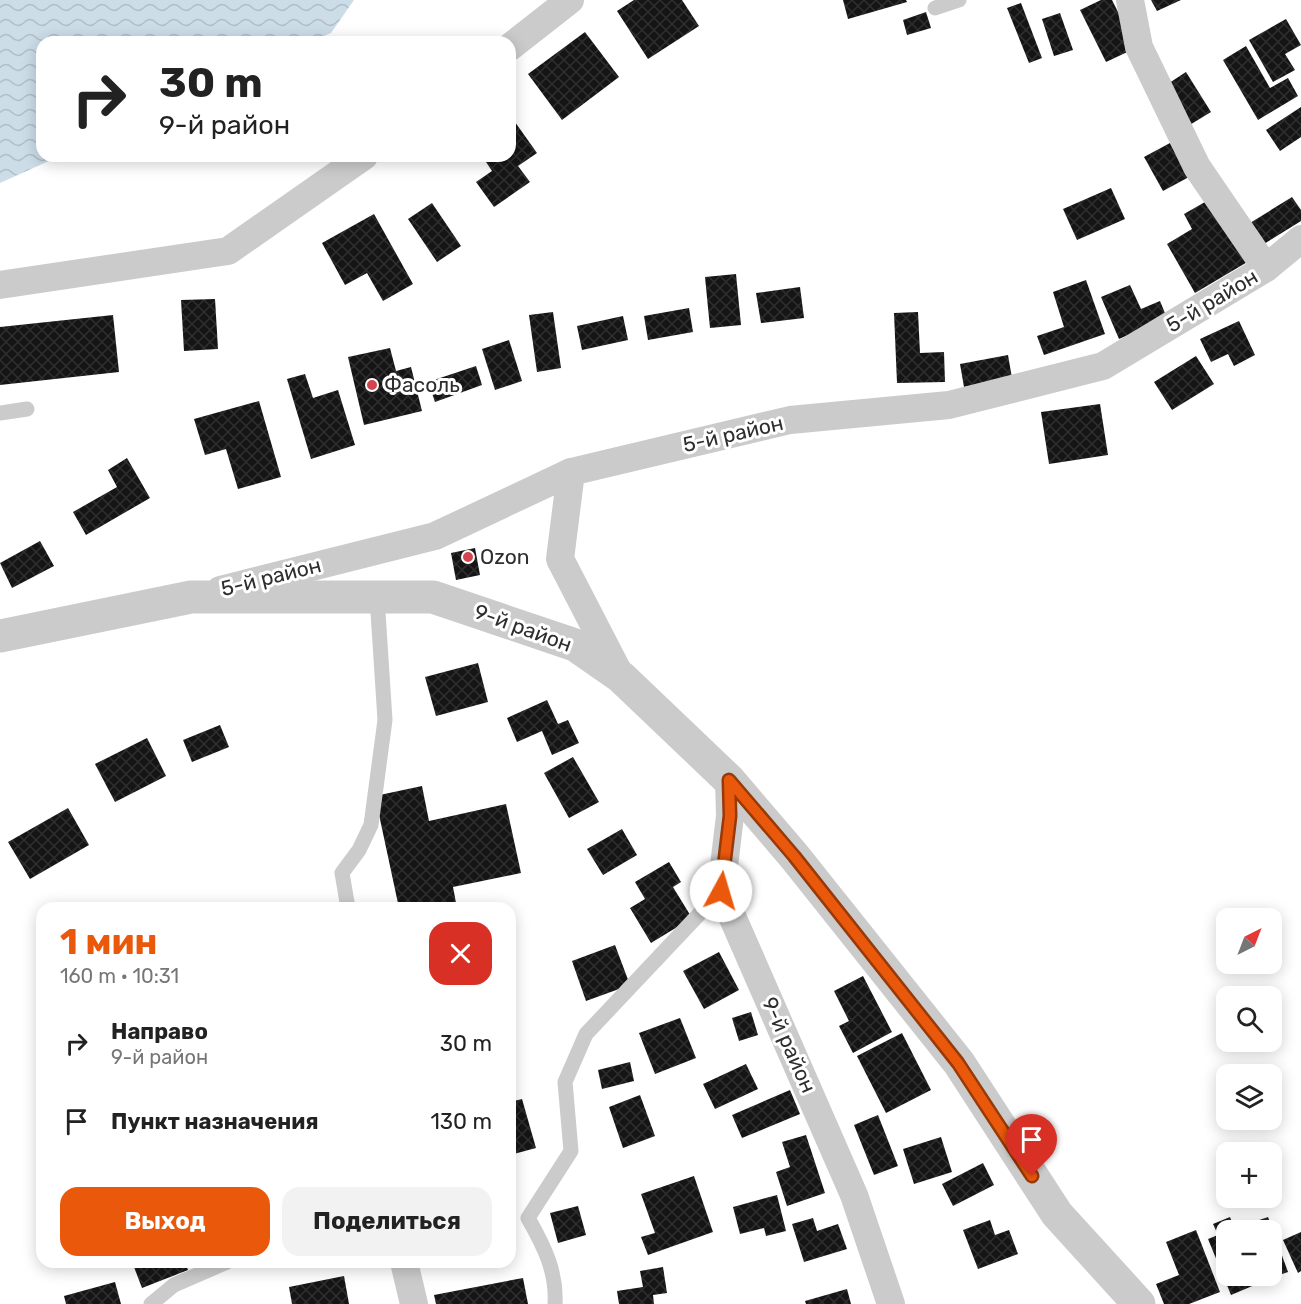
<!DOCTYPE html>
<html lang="ru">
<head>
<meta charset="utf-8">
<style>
	:root { --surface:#fff; --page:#f2f2f2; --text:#222; --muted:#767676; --accent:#ea580c }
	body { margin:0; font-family:Rubik,sans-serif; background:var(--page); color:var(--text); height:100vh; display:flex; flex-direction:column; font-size:22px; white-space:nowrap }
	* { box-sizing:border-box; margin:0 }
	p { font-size:20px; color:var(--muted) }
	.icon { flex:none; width:33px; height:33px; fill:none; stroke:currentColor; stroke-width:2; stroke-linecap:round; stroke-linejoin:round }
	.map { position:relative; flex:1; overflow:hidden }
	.panel { position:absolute; left:36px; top:902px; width:480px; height:366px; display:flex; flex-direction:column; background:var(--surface); border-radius:18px; box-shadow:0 3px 15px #0003 }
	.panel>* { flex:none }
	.top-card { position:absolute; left:36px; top:36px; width:480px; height:126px; border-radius:18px; box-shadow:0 3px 15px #0003; background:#fff; color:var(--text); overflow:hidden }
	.needle { width:39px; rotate:42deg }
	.tools { position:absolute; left:1216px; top:908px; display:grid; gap:12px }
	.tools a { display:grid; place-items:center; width:66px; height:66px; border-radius:12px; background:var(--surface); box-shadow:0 3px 15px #0003; font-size:30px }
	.pin { position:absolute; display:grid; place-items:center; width:51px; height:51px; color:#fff; margin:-62px -26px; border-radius:50% 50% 50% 0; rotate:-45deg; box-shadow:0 0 6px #0007 }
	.pin .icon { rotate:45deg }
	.me { position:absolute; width:66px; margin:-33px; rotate:6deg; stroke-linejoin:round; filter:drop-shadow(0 0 4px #0008) }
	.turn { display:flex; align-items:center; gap:21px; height:126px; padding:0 24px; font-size:27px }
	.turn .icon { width:78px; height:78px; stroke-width:2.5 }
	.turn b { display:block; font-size:42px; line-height:51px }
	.round { display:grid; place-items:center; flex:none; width:63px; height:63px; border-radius:18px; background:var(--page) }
	.overview { display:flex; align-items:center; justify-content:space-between; height:102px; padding:0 24px }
	h1 { font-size:36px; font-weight:700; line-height:45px; color:var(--accent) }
	.primary-button { display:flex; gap:12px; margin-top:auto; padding:12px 24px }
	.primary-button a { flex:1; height:69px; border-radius:18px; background:var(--accent); color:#fff; font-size:24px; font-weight:700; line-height:69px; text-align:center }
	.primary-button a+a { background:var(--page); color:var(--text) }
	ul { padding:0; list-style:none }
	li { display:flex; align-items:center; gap:18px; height:78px; padding:0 24px }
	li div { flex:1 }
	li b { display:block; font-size:22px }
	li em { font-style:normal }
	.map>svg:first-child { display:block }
	.water { fill:url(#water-waves) }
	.building { fill:url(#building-cross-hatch) }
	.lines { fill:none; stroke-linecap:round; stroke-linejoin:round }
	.service { stroke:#cbcbcb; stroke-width:15 }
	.minor { stroke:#cbcbcb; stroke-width:28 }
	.tertiary { stroke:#cbcbcb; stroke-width:33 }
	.route-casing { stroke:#983908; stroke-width:15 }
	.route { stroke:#ea580c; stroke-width:10 }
	.poi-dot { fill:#d14551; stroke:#fff; stroke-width:2 }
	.labels { text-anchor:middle; stroke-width:6; stroke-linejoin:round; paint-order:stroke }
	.street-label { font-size:21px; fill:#2e2e2e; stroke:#fff }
	.poi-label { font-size:21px; fill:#2e2e2e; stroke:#fff; text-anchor:start }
</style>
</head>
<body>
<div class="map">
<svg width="1301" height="1304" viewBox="0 0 1301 1304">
	<defs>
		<pattern id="water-waves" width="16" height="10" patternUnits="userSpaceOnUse" patternTransform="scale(1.5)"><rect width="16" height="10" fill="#ccdde8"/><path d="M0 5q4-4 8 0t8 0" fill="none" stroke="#b0bec7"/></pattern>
		<pattern id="building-cross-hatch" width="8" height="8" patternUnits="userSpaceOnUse" patternTransform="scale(1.5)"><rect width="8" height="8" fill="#151515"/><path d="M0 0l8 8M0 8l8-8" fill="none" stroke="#2f2f2f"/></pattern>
	</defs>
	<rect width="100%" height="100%" fill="#fff"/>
	<!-- water -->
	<path class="water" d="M0,0H354L331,33L310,42H42V156H60L0,183Z"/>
	<!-- building -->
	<g class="building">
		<path d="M634,0H682L699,26L648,59L617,11Z"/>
		<path d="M843,0H906L907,2L848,19Z"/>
		<path d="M1101,0H1112L1136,48L1106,62L1080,10Z"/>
		<path d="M1151,0H1181L1157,11Z"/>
		<path d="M1021,3L1042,58L1029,63L1007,8Z"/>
		<path d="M926,12L931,28L907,35L903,20Z"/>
		<path d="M1060,13L1073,50L1054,56L1042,19Z"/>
		<path d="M1286,19L1301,45L1285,54L1295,70L1273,82L1249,40Z"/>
		<path d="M585,32L619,77L562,120L528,74Z"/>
		<path d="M1246,46L1270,88L1288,78L1298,96L1258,120L1223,60Z"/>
		<path d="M1186,72L1211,112L1188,126L1163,87Z"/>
		<path d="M1301,107V137L1280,151L1266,130Z"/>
		<path d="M510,115L537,153L518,166L530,182L494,207L476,182L492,171L482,156H510Z"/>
		<path d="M1170,143L1189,177L1163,191L1144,157Z"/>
		<path d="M1111,188L1125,219L1077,240L1063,209Z"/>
		<path d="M1292,197L1301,210V221L1264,244L1250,223Z"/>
		<path d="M1212,198L1249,261L1195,293L1167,244L1192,229L1184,214Z"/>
		<path d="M432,203L461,246L437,262L408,219Z"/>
		<path d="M374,214L413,284L383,301L367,273L345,285L322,243Z"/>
		<path d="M736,274L741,325L710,328L705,277Z"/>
		<path d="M1086,280L1105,334L1044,355L1037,336L1064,327L1053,292Z"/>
		<path d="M1130,285L1141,309L1160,301L1167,318L1119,339L1101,297Z"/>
		<path d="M800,287L804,318L761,323L756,293Z"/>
		<path d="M215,299L218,349L184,351L181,300Z"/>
		<path d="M689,308L693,332L648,340L644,316Z"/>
		<path d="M553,312L561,368L537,372L529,315Z"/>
		<path d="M918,312L920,353L944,352L945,382L897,383L894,313Z"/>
		<path d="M113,315L119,372L0,385V327Z"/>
		<path d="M623,316L628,340L582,350L577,326Z"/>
		<path d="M1239,321L1255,355L1234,366L1228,354L1211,362L1200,339Z"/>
		<path d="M509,340L522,381L495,390L482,349Z"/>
		<path d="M390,348L396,371L411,367L422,411L364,425L348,357Z"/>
		<path d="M1008,355L1012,378L964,387L960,364Z"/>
		<path d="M1196,356L1214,384L1172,410L1154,382Z"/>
		<path d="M476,366L482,385L435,402L428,382Z"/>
		<path d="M305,374L313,398L338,390L355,445L311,459L287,379Z"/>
		<path d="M259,401L281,477L238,489L226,449L205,455L194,419Z"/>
		<path d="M1100,404L1108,455L1049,464L1041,412Z"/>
		<path d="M127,458L150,498L86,535L73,512L117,487L108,470Z"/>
		<path d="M40,541L54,566L12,588L0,563Z"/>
		<path d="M475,548L480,575L456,580L451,553Z"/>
		<path d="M478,663L488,702L436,716L425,677Z"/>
		<path d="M547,700L558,724L568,720L579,743L552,755L542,731L517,742L507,718Z"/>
		<path d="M220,725L229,747L192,762L183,740Z"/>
		<path d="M147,738L166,776L115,802L95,764Z"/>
		<path d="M573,757L599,802L569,818L544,773Z"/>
		<path d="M422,786L429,821L506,804L521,873L453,887L457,908H399L375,796Z"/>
		<path d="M68,808L89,845L30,879L8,842Z"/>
		<path d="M622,829L637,855L603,875L587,849Z"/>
		<path d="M669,862L681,882L673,887L692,918L651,943L630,908L645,899L635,882Z"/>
		<path d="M615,945L630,985L586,1001L572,961Z"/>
		<path d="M719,952L739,990L704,1009L683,971Z"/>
		<path d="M863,976L892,1032L853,1053L839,1026L849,1021L834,991Z"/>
		<path d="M751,1012L758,1035L739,1041L732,1018Z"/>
		<path d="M680,1018L696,1058L655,1074L639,1033Z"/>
		<path d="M902,1033L931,1090L886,1113L857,1056Z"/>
		<path d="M630,1062L634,1081L602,1089L598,1070Z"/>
		<path d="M746,1064L758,1089L715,1109L703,1084Z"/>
		<path d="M790,1090L800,1114L742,1138L732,1115Z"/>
		<path d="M640,1095L655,1136L623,1148L609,1107Z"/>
		<path d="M522,1099L536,1148L510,1155V1102Z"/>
		<path d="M878,1115L898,1166L874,1175L854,1125Z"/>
		<path d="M806,1135L825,1193L787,1206L776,1172L790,1167L782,1142Z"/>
		<path d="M941,1137L952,1172L914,1184L903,1149Z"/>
		<path d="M983,1163L994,1185L953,1206L942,1184Z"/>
		<path d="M694,1176L713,1232L648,1255L641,1237L655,1233L641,1194Z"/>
		<path d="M777,1195L786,1231L766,1236L764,1228L740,1234L733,1207Z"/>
		<path d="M578,1206L586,1235L558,1243L550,1213Z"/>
		<path d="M1230,1217L1235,1230H1227V1275H1253L1257,1284L1231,1295L1208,1239L1218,1235L1213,1224Z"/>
		<path d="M1268,1217L1288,1272L1265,1280L1264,1275H1272V1230H1247L1245,1225Z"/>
		<path d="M813,1218L817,1231L838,1224L847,1249L804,1262L792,1224Z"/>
		<path d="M990,1220L995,1235L1009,1230L1018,1254L978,1269L963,1230Z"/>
		<path d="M1196,1230L1220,1292L1189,1304H1164L1156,1284L1179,1275L1166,1242Z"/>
		<path d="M1301,1232V1271L1298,1273L1283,1240Z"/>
		<path d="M147,1262H185L188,1270L142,1288L134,1267Z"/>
		<path d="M663,1267L667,1293L653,1295L654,1304H619L617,1291L643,1287L640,1271Z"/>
		<path d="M344,1276L349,1304H292L289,1287Z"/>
		<path d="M523,1278L528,1304H436L434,1295Z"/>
		<path d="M115,1282L121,1304H66L64,1296Z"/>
		<path d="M847,1289L851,1304H806L805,1301Z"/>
	</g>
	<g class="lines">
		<!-- service -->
		<g class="service">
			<path d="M935,8L959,0"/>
			<path d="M0,413L27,409"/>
			<path d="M348,908L342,873L359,850L371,825L385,720L377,597"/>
			<path d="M151,1304L174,1285L227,1262"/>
			<path d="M555,1304C557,1272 544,1246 528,1218L571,1151L565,1082L586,1034L721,891"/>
		</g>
		<!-- minor -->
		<g class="minor">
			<path d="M1130,0L1139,47L1197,167L1266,268"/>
			<path d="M510,47L570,0"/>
			<path d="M0,285L228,251L364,156"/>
			<path d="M571,472L560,559L621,677"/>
			<path d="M220,590L435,536L571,472L790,420L949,405L1103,366L1266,268L1301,239"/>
			<path d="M729,780L730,816L721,891L854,1195L891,1304"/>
			<path d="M404,1262L414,1304"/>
		</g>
		<!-- tertiary -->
		<path class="tertiary" d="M0,636L191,597H433L575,645L621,677L729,780L794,856L959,1063L1057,1214L1139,1304"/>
	</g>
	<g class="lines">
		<!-- route casing -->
		<g class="route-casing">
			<path id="route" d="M721,891L730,816L729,780L794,856L958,1063L1032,1176"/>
		</g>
		<!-- route -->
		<use href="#route" class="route"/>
	</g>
	<!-- markers -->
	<g class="poi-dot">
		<circle cx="372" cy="385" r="6"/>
		<circle cx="468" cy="557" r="6"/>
	</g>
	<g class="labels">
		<!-- street labels -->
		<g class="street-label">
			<text transform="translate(1212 301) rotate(-31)" y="7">5-й район</text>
			<text transform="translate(733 434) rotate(-13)" y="7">5-й район</text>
			<text transform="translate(271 577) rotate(-14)" y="7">5-й район</text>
			<text transform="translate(523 628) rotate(20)" y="7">9-й район</text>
			<text transform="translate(789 1045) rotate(66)" y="7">9-й район</text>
		</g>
		<!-- poi labels -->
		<g class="poi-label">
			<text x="384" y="392">Фасоль</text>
			<text x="480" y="564">Ozon</text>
		</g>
	</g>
</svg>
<div class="tools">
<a><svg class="needle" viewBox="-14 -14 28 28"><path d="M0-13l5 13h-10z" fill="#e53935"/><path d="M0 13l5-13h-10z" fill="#767676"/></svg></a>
<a><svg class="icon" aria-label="search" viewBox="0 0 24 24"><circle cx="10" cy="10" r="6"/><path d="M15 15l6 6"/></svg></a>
<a><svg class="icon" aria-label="layers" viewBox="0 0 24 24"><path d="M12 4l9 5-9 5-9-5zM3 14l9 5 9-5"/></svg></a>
<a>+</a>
<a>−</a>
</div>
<div class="pin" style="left:1032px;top:1176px;background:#d93025"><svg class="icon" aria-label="arrive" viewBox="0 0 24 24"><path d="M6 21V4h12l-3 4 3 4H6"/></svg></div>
<svg class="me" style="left:721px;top:891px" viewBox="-20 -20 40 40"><circle r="19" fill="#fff"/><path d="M0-13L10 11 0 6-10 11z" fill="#ea580c"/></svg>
<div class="top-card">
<div class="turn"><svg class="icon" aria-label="right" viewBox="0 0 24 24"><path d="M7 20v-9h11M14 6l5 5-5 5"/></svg><div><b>30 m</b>9-й район</div></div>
</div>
<section class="panel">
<div class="overview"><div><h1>1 мин</h1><p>160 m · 10:31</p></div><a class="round" style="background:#d93025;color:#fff"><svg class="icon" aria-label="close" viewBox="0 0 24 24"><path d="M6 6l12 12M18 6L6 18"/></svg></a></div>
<ul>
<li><svg class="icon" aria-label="right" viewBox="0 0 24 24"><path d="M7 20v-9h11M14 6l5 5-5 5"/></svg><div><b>Направо</b><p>9-й район</p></div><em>30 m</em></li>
<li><svg class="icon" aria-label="arrive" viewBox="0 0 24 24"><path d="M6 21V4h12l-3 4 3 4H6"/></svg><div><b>Пункт назначения</b></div><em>130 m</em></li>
</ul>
<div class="primary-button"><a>Выход</a><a>Поделиться</a></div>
</section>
</div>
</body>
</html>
